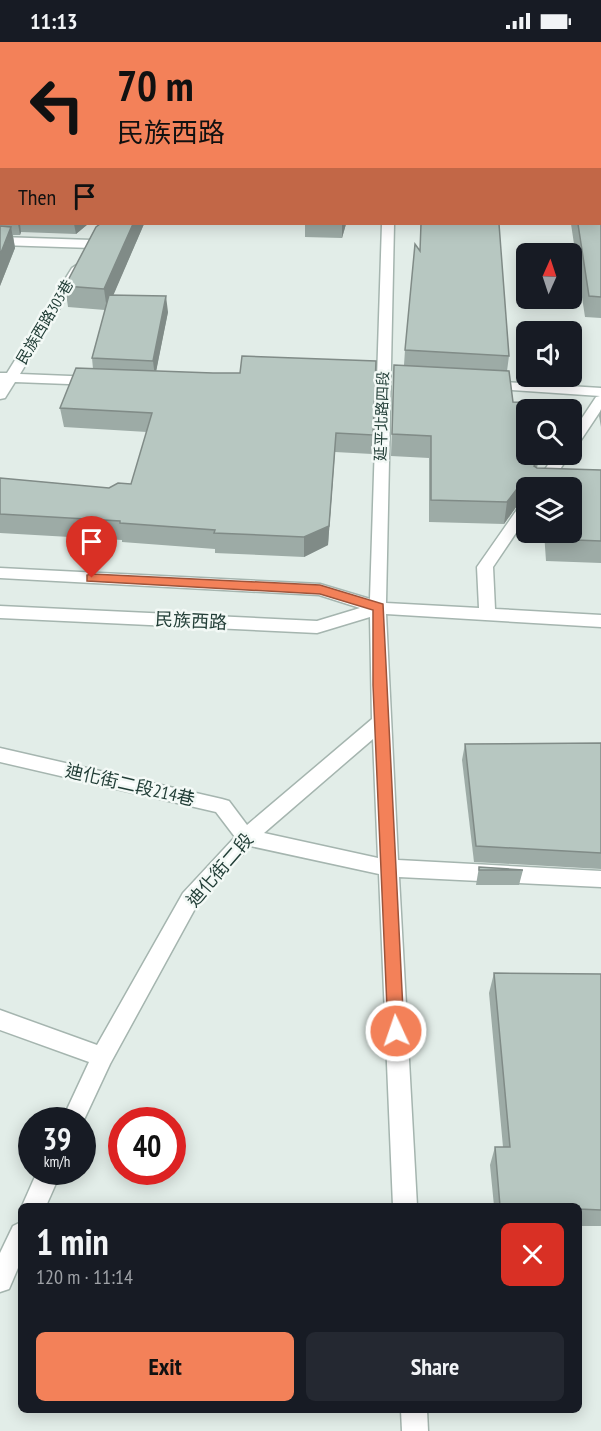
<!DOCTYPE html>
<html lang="en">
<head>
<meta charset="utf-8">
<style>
	:root { --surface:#171b24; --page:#242831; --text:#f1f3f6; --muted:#9ea1a6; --accent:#f38159 }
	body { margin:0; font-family:"PT Sans Narrow","Noto Sans TC",sans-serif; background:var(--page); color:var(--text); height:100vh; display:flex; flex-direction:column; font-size:22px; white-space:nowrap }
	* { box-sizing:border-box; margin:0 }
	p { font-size:20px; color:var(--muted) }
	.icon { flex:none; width:33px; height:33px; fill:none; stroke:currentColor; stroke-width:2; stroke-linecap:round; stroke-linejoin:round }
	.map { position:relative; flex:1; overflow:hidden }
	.side { position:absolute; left:18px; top:1161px; width:564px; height:210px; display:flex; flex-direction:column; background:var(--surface); border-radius:9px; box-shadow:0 3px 15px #0003 }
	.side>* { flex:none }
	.hud { position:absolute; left:0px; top:0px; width:602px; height:183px; box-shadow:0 3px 15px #0003; background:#f38159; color:#111; overflow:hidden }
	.needle { width:39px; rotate:3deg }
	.fabs { position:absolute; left:516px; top:201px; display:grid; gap:12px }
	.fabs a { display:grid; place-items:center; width:66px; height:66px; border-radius:9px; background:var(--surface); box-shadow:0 3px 15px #0003; font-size:30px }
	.speed { position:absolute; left:18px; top:1065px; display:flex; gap:12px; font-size:30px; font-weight:700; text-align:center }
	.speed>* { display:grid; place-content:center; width:78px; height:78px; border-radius:50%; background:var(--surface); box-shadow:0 3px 15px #0003; line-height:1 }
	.speed small { font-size:15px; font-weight:400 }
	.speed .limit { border:9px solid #d22; background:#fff; color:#111 }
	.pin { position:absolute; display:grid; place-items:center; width:51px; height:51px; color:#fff; margin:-62px -26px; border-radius:50% 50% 50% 0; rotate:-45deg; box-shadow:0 0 6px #0007 }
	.pin .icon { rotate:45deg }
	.me { position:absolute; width:66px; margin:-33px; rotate:357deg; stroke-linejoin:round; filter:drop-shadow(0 0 4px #0008) }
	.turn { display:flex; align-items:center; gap:21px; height:126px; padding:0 18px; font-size:27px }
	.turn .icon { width:78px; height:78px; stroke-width:2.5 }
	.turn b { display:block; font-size:42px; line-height:51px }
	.then { display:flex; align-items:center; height:57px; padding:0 18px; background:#0003; gap:12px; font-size:22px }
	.round { display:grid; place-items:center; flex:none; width:63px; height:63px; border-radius:9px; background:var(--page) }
	.headline { display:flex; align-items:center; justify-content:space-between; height:102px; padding:0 18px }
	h1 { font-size:36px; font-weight:700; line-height:45px }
	.action { display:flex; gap:12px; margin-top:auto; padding:12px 18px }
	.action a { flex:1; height:69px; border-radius:9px; background:var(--accent); color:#111; font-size:24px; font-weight:700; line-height:69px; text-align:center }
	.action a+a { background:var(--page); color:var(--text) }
	.status { display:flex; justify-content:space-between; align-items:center; height:42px; padding:0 30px; background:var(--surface); direction:ltr }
	.status svg { height:16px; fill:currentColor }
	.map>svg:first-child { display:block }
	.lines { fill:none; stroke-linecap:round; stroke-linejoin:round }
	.minor-casing { stroke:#a5b5af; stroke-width:3 }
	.minor { fill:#fff; fill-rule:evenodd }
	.wall { fill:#9daba6 }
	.shaded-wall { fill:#808b87 }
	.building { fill:#b7c7c1; stroke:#808b87; stroke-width:1.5 }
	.route { fill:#f38159; stroke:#9e543a; stroke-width:1.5 }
	.labels { text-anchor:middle; stroke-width:5; stroke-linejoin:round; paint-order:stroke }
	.far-street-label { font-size:15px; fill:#223e37; stroke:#f3f9f6 }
	.street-label { font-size:18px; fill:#223e37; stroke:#f3f9f6 }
</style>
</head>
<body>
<div class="status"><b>11:13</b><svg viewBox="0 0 49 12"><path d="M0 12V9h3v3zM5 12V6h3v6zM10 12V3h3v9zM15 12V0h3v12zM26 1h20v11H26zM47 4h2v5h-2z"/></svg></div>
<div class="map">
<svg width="601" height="1389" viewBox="0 0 601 1389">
	<rect width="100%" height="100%" fill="#e2ede8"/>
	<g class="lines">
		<!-- minor casing -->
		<g class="minor-casing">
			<g id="minor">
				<rect x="393" y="0" width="10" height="2"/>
				<rect x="600" y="16" width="1" height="6"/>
				<path d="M382,182H394L386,561L479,566L477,525L521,462L526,460V476L493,525L495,567L601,573V585L386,572L398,818L601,829V845L399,835L417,1164H393L379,832L250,804L197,863L110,1022L82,1082V1078H62L89,1020L0,988V968L97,1003L183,851L235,795L216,770L0,720V706L222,757L229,759L247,783L372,677L370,575L317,591L0,576V564L317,579L360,566L319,553L0,536V526L320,542L370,557ZM373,697L378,816L264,791Z"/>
				<path d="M0,195L92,198L98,202L92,206L0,203Z"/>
				<path d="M78,222L84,226L20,332L95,335L102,339L95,343L15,340L5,356L0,357V331H7L72,226Z"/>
				<path d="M486,339L601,346V368L577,404L572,405V391L596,355L600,354L481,346V340Z"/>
				<path d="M555,412H570L548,446H533Z"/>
				<path d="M37,1130H61L46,1164H22Z"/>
				<path d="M21,1180V1219L9,1247L0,1250V1211L13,1184Z"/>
				<path d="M401,1368H427L428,1389H402Z"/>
			</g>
		</g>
		<!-- minor -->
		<use href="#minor" class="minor"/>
	</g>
	<!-- wall -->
	<g class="wall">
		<path d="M0,0H386V2H2V182H88L76,192L21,190L20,193H13L15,206L0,244Z"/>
		<path d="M523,0H601V11H600V2H523Z"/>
		<path d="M601,64V276L585,275L571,182H600Z"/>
		<path d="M100,182H144L113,253L168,270L156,329L213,331H240L376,319L372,412L335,410L328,503L304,515L215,511V507L122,500V498L0,491V436L109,446L131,442L147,390L64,385L60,366L93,327L92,316L105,268L68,265L65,244Z"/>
		<path d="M305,182H346L342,196L305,195Z"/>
		<path d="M419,209L509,314L507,329L513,360L539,417L537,426L601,428V521L546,519L544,490H572V446H526L519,461L504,482L429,480V416L391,414L394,323H404L405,308Z"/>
		<path d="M601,367V385L599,374Z"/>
		<path d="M526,468V483H524Z"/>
		<path d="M601,701V827L474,820L462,718L465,702Z"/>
		<path d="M479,825L523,828L519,843H476Z"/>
		<path d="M494,931L601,932V1184H579V1164H494L490,1123L495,1105H503L489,951Z"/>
	</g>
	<!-- shaded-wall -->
	<g class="shaded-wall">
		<path d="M18,182H20L21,190L20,193Z"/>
		<path d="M74,182H88L76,192Z"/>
		<path d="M133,182H144L107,268L104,247Z"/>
		<path d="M342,182H346L342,196Z"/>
		<path d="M11,185L15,206L0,244V213Z"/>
		<path d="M166,254L168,270L155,335L153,319Z"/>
		<path d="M336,391L328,503L304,515V495Z"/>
		<path d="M531,436L529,446H526V458L519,461L504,482L507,460L523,439Z"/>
	</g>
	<!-- building -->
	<g class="building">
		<path d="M0,0H312V2H2V173H0Z"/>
		<path d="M600,64H601V255L589,254L578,182H600Z"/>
		<path d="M100,182H133L104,247L65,244L96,185Z"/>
		<path d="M421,182H499L509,314L405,308L415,202L420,209Z"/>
		<path d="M0,184L11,185L0,213Z"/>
		<path d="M109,253L166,254L153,319L92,316Z"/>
		<path d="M242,314L376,319L373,393L336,391L329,484L304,495L214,491L215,488L120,481V479L0,472V436L109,446L118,441L131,442L152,371L60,366L76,326L213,331H240Z"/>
		<path d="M394,323L509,329L513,360L537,361L538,368H526V412H539V417L534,424L537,426L601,428V499L550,497V490H572V446H531V436L523,439L507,460L431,458V394L392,392Z"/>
		<path d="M601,701V811L476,804L465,702Z"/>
		<path d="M479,825L523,828H479Z"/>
		<path d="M494,931L601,932V1168L579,1167V1164H500L495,1105H510Z"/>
	</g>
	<!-- route -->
	<path class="route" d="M92,532L320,543L383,562L404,989L402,995L396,997L391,995L388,989L373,643V568L320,552L87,539V533Z"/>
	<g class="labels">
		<!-- far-street labels -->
		<g class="far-street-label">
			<text transform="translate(45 280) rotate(-59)" y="5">民族西路303巷</text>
			<text transform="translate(382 374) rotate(-88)" y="5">延平北路四段</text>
		</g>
		<!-- street labels -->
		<g class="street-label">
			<text transform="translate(191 579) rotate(3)" y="6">民族西路</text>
			<text transform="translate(130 743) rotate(13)" y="6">迪化街二段214巷</text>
			<text transform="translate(220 828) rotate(-49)" y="6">迪化街二段</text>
		</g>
	</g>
</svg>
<div class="fabs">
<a><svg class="needle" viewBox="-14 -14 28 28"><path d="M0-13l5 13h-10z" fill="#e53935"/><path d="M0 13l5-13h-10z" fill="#9ea1a6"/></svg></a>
<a><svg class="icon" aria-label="sound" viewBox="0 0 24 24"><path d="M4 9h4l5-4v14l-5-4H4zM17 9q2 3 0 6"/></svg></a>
<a><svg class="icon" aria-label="search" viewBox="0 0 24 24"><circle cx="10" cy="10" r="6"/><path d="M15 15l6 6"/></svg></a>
<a><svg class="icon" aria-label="layers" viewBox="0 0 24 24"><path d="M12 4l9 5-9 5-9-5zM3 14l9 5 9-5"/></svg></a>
</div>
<div class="speed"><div>39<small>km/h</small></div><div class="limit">40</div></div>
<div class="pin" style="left:92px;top:536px;background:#d93025"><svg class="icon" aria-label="arrive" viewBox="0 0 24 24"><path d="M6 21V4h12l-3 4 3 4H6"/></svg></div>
<svg class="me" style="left:396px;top:989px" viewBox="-20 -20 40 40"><circle r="17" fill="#f38159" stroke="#fff" stroke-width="3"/><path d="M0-11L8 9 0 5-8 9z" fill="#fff"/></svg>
<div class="hud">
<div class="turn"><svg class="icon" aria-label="left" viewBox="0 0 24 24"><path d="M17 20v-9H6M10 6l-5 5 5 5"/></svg><div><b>70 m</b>民族西路</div></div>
<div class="then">Then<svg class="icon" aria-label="arrive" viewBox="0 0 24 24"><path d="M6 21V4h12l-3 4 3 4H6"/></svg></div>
</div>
<section class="side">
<div class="headline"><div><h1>1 min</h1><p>120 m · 11:14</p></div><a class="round" style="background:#d93025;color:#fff"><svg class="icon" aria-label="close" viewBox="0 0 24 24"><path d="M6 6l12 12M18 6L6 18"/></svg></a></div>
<div class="action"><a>Exit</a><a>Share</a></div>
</section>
</div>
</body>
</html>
